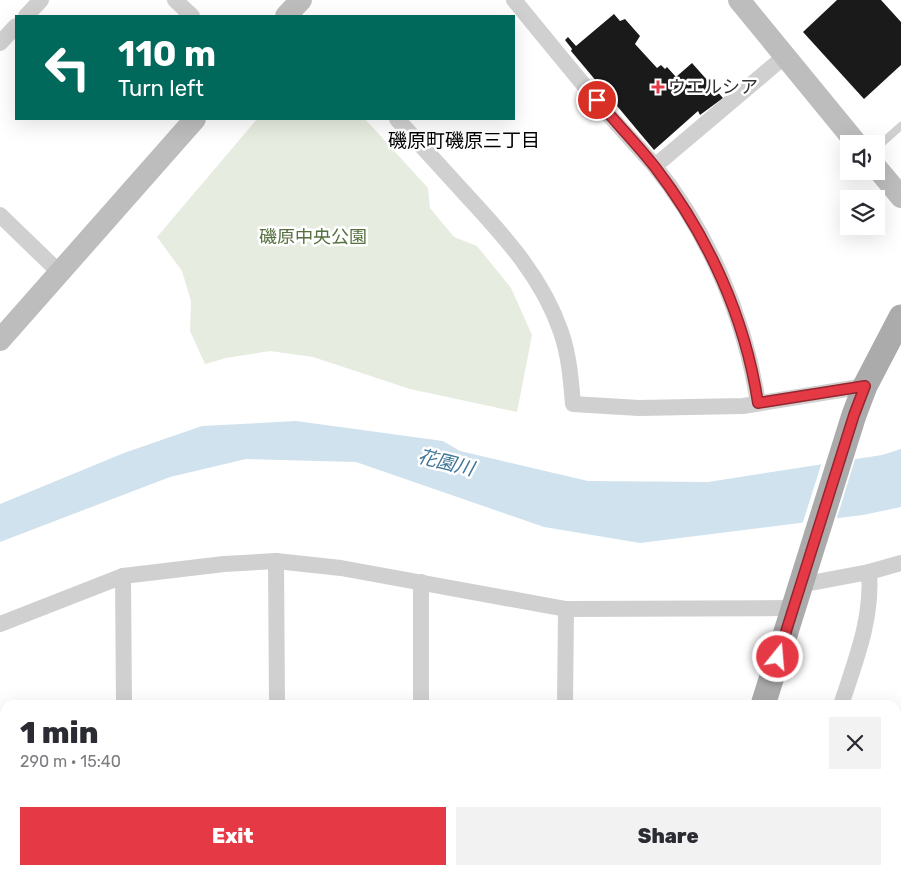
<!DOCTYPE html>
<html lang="en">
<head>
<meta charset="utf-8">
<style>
	:root { --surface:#fff; --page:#f2f2f3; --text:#2b2b33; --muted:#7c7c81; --accent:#e63946 }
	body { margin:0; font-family:Rubik,"Noto Sans JP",sans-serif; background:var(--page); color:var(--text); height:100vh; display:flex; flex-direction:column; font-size:19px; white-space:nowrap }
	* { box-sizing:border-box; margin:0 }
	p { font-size:16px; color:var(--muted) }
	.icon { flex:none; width:28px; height:28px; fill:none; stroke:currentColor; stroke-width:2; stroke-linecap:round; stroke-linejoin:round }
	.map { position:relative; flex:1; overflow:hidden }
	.details { position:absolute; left:0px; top:700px; width:901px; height:175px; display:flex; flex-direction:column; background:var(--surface); border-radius:15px 15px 0 0; box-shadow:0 5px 20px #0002 }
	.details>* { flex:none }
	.banner { position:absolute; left:15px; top:15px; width:500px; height:105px; border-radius:0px; box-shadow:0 5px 20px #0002; background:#00695c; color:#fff; overflow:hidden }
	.controls { position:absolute; left:840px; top:135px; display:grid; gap:10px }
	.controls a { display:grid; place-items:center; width:45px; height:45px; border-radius:0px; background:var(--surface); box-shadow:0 5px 20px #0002; font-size:25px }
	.pin { position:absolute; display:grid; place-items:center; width:42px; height:42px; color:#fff; margin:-21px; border:2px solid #fff; border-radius:50%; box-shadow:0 1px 5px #0007 }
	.me { position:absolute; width:55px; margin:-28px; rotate:17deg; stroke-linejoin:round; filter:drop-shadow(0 0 4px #0008) }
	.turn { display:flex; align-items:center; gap:18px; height:105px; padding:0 20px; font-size:22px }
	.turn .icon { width:65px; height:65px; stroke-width:2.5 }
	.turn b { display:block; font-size:35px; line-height:42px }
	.round { display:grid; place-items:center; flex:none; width:52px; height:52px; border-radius:0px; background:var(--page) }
	.summary { display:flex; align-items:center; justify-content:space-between; height:85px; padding:0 20px }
	h1 { font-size:30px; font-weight:800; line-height:38px }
	.cta { display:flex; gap:10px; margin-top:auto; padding:10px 20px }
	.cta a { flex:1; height:58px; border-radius:0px; background:var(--accent); color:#fff; font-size:20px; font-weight:800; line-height:58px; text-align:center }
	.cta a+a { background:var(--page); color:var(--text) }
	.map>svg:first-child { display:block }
	.green { fill:#e6ecdf }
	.water { fill:#cfe2ee }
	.pier { fill:#fff }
	.building { fill:#1a1a1a }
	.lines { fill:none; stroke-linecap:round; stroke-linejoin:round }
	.lane { stroke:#d0d0d0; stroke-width:8 }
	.street { stroke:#d0d0d0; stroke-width:16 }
	.secondary { stroke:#bdbdbd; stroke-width:22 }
	.primary { stroke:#ababab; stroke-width:25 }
	.route-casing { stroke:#96252e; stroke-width:12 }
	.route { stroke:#e63946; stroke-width:9 }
	.poi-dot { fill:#e63946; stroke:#fff; stroke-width:2 }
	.labels { text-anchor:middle; stroke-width:5; stroke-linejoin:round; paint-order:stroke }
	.poi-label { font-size:18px; fill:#333; stroke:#fff; text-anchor:start }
	.park-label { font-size:18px; fill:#56703f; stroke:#fff }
	.neighbourhood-label { font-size:19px; fill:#000; stroke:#fff }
	.water-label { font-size:19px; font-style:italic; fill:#3f7597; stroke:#fff }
</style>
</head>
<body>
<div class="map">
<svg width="901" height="875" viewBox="0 0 901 875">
	<rect width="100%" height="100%" fill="#fff"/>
	<!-- green -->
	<path class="green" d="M257,119H365L428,188L430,208L454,237L477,246L511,288L532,335L517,412L410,389L313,357L270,351L226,358L205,364L190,331L191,301L182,271L157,237Z"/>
	<!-- water -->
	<path class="water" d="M296,421L443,441L460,451L588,481L708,482L882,455L901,449V507L863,515L640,543L544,527L356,462L246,459L170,477L0,542V504L124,453L202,426Z"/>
	<!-- pier -->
	<path class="pier" d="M856,456L836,521L802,525L822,462Z"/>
	<!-- building -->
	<g class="building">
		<path d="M837,0H881L901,22V65L864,99L803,32Z"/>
		<path d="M614,14L620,21L625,19L640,36L635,44L657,68L661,65L665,69L667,67L676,77L692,63L723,98L700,115L698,111L654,150L571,51L572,49L565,40L568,37L576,46Z"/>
	</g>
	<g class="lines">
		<!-- lane -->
		<path class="lane" d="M884,141L901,126"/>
		<!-- street -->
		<g class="street">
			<path d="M175,0L192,16"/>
			<path d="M514,0C545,38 576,76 608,114C623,131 639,148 654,165C709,233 745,318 758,403"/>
			<path d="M26,16L41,0"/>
			<path d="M0,43L16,26"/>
			<path d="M397,119C421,145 445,172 469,198C506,238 543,279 561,332C569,355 571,380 573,404L639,408L743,406L865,386"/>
			<path d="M655,166L785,56"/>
			<path d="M0,215L59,272"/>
			<path d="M276,561L277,705"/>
			<path d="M123,576L124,705"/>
			<path d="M421,582V705"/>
			<path d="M800,585L869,572L901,563"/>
			<path d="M0,624L123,576L224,564L276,561L341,568L566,609L793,608"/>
			<path d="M565,705L566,609"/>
			<path d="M841,705C855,662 873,618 869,572"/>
			<path d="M125,870V875"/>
			<path d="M278,870V875"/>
			<path d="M422,870V875"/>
			<path d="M563,875V870"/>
			<path d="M795,875V870"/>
		</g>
		<!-- secondary -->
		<g class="secondary">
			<path d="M739,0L857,144"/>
			<path d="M286,16L301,0"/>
			<path d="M876,167L901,197"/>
			<path d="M0,340L195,119"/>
		</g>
		<!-- primary -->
		<g class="primary">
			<path d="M763,705L854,415L865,386L901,317"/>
			<path d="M712,875L714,870"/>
		</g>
	</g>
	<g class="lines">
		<!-- route casing -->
		<g class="route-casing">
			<path id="route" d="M597,100C616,123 637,144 655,167C708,236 745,317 758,403L865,386L854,415L778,657"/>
		</g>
		<!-- route -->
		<use href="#route" class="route"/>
	</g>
	<!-- markers -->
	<path class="poi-dot" d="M655.5 79.5h5v5h5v5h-5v5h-5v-5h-5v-5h5z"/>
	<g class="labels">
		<!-- poi labels -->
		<g class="poi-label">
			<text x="668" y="93">ウエルシア</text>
		</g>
		<!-- park labels -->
		<g class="park-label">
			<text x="313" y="243">磯原中央公園</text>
		</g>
		<!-- neighbourhood labels -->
		<g class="neighbourhood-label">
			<text x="464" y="147">磯原町磯原三丁目</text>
		</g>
		<!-- water labels -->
		<g class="water-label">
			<text transform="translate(446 462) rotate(14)" y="7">花園川</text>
		</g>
	</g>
</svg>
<div class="controls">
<a><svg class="icon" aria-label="sound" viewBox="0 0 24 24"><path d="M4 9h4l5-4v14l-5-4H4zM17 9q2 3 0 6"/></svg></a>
<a><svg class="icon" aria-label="layers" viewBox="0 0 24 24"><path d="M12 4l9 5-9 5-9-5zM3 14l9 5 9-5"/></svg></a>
</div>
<div class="pin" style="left:597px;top:100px;background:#d93025"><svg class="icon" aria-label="arrive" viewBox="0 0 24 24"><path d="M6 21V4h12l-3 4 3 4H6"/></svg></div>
<svg class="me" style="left:778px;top:657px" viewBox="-20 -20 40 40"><circle r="17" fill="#e63946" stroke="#fff" stroke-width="3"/><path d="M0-11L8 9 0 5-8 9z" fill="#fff"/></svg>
<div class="banner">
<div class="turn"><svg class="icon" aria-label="left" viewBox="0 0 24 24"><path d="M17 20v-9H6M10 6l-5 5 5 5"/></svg><div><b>110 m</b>Turn left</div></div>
</div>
<section class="details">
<div class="summary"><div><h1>1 min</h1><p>290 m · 15:40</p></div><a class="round"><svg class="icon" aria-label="close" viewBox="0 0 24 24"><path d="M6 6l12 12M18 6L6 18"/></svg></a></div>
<div class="cta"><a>Exit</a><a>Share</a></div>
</section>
</div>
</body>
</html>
